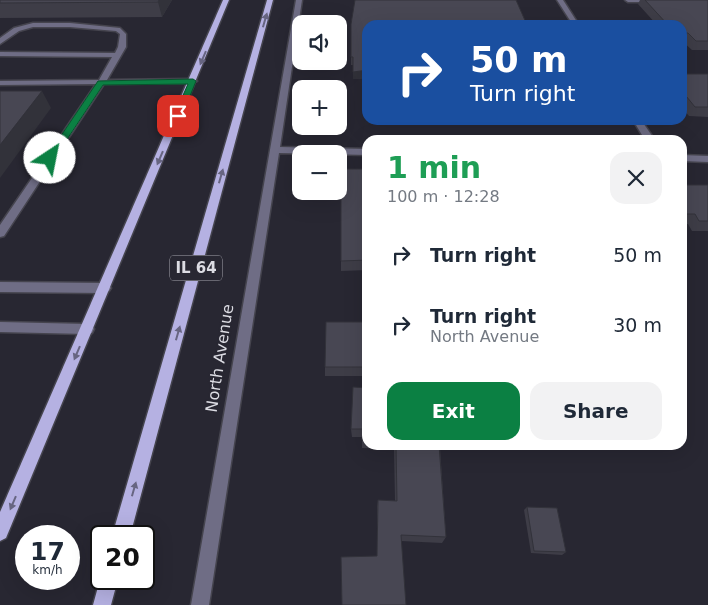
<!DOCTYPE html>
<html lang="en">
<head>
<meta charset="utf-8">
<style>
	:root { --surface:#fff; --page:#f2f2f3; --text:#1f2937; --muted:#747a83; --accent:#0b8043 }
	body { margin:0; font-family:"DejaVu Sans",sans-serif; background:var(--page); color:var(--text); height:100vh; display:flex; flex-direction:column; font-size:19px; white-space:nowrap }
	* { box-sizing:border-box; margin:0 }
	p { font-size:16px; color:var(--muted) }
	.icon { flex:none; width:28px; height:28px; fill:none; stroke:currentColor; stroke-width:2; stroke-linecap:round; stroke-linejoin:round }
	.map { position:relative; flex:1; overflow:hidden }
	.drawer { position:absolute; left:362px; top:135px; width:325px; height:315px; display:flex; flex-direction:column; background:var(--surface); border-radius:15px; box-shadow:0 5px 20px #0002 }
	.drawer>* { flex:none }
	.hud { position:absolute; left:362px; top:20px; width:325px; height:105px; border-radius:15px; box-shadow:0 5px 20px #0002; background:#1a4fa0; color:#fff; overflow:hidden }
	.tools { position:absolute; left:292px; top:15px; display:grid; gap:10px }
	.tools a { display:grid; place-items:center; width:55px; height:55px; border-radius:10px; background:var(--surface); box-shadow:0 5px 20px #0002; font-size:25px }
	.speed { position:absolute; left:15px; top:525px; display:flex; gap:10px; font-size:25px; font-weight:700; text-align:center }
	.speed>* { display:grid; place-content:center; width:65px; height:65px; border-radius:50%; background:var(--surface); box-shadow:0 5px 20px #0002; line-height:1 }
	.speed small { font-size:12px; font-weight:400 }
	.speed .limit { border:2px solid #111; border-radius:8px; background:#fff; color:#111 }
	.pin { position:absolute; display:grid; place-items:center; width:42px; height:42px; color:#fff; margin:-21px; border-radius:10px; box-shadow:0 2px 8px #0006 }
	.me { position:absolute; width:55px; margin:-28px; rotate:34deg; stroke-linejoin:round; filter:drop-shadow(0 0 4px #0008) }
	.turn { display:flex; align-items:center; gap:18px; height:105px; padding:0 25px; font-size:22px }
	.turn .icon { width:65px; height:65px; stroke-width:2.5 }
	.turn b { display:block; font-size:35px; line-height:42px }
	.round { display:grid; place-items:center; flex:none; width:52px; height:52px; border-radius:15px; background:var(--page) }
	.head { display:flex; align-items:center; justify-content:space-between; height:85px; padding:0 25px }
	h1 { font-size:30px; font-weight:700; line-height:38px; color:#1e9e55 }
	.button { display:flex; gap:10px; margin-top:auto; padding:10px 25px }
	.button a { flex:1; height:58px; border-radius:15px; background:var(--accent); color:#fff; font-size:20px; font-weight:700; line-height:58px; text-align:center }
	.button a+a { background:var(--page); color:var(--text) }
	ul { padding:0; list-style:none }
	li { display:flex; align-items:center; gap:15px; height:70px; padding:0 25px }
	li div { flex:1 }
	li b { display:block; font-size:19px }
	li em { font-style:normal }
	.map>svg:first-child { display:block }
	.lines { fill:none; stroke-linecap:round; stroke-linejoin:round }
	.minor-casing { stroke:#45444e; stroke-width:3 }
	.major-casing { stroke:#45444e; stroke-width:3 }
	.minor { fill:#6f6d85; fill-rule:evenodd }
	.major { fill:#b5b1e2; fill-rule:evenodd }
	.wall { fill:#3e3d47 }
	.shaded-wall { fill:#32323a }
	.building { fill:#484753; stroke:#32323a }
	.oneway { fill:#676581 }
	.route { fill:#0b8043; stroke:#07532c }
	.labels { text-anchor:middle; stroke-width:4; stroke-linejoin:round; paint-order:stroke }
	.shield { fill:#282732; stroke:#a6a6ae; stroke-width:1 }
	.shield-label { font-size:15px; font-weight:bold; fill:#dcdce3 }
	.street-label { font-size:16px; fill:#dcdce3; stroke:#282732 }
</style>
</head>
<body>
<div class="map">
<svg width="708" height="605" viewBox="0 0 708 605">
	<rect width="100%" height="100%" fill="#282732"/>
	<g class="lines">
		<!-- minor casing -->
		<g class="minor-casing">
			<g id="minor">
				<path d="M296,0H302L280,147L368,149V155L279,153L209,605H191Z"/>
				<path d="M557,0H563L579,25H573Z"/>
				<path d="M625,0H659L656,2H628Z"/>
				<path d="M33,23H70L120,28L126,34V47L107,80L193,79L197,81L193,83L104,84L4,236L0,237V225L96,84L0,85V81L99,80L112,57L0,56V52L115,53L118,47L120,34L116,31L70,27H33L19,31L0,44V38L14,28Z"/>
				<path d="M633,120H641L655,140H645Z"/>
				<path d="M682,155L708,156V162L682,161Z"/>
				<path d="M0,282L105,283L109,285L111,288L109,291L105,293L0,292Z"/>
				<path d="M0,322L87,324L92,325L94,329L92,333L87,334L0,332Z"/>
			</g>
		</g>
		<!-- major casing -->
		<g class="major-casing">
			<g id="major">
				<path d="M223,0H229L6,538L0,541V512Z"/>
				<path d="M267,0H273L130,536H112Z"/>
				<path d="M101,576V579H118L111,605H93Z"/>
			</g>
		</g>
		<!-- minor -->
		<use href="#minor" class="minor"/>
		<!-- major -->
		<use href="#major" class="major"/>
	</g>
	<!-- wall -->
	<g class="wall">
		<path d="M0,0H172L162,17L0,18Z"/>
		<path d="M640,0H708V50H692L682,41V25H657L638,4Z"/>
		<path d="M351,24L368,25V78L353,79V65H351Z"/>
		<path d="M682,74H708V117L689,116L682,108Z"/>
		<path d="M527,120H565L564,123H527Z"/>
		<path d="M341,169H368V270L341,271Z"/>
		<path d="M682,185H708V231H692L688,224H682Z"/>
		<path d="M325,367H364L363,376H325Z"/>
		<path d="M368,388V445H452L451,448H440L446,537L442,543L401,541L377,556V506L378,500L395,501L394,449L362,448V437H352L351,429Z"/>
		<path d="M527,507L566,552L562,555L531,553L524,510Z"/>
	</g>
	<!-- shaded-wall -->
	<g class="shaded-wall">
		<path d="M159,0H172L162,17L158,2Z"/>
		<path d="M368,70V78L353,79V72Z"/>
		<path d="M42,91L51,108L0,178V145Z"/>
	</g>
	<!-- building -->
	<g class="building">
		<path d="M0,0H159L158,2L0,3Z"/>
		<path d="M355,0H516L527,25H368V70L353,72V57H351V24Z"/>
		<path d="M645,0H708V41H696L688,33H682V25H668Z"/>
		<path d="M682,74H708V107H695L682,91Z"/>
		<path d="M0,91H42L0,145Z"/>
		<path d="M341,169H368V260L341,261Z"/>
		<path d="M682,185H708V221H699L695,214H682Z"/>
		<path d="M326,322H363L364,367H325Z"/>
		<path d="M353,387L368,388V440H362L363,429H351Z"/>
		<path d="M396,445H439L446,537L401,535L406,605H342L341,557L377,556L378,500L397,501Z"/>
		<path d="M527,507L557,508L566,552L534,551Z"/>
	</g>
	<!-- one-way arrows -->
	<defs><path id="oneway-solid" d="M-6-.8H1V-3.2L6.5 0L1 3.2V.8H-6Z" transform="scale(1.25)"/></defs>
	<g class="oneway">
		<use href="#oneway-solid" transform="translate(265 20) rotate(-74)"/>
		<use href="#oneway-solid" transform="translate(203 58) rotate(113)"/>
		<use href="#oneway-solid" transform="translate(160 158) rotate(113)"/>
		<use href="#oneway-solid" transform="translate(221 176) rotate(-74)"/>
		<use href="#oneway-solid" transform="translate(178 333) rotate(-74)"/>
		<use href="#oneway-solid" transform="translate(77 353) rotate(113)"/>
		<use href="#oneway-solid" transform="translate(134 489) rotate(-74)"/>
		<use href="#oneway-solid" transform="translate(13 503) rotate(113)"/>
	</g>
	<!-- route -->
	<path class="route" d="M193,79L196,81L182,116L178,118L174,116L188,84L103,85L54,159L46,158L98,81Z"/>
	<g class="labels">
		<!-- shield labels -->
		<rect class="shield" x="170" y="255.5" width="52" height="25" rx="4"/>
		<g class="shield-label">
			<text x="196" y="273">IL 64</text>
		</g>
		<!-- street labels -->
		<g class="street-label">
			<text transform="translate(219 358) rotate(-81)" y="6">North Avenue</text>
		</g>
	</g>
</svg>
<div class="tools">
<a><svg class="icon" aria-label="sound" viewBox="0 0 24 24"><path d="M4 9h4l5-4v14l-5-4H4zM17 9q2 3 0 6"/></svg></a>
<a>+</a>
<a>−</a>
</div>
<div class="speed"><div>17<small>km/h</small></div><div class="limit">20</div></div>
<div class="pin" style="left:178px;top:116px;background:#d93025"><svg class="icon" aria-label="arrive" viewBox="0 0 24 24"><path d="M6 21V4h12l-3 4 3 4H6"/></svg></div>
<svg class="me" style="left:50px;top:158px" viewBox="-20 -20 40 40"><circle r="19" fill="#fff"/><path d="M0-13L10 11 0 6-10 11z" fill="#0b8043"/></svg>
<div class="hud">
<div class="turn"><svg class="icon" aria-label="right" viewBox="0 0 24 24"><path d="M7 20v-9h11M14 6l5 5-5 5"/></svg><div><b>50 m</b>Turn right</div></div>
</div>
<section class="drawer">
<div class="head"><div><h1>1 min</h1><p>100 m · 12:28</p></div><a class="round"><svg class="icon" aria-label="close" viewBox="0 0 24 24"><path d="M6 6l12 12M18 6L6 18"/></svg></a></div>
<ul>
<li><svg class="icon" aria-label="right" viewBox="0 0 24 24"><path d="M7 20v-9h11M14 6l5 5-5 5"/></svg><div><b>Turn right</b></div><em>50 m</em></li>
<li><svg class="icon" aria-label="right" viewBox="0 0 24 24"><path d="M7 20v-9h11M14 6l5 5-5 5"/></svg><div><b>Turn right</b><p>North Avenue</p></div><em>30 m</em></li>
</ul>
<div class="button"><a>Exit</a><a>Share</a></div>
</section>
</div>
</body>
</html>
